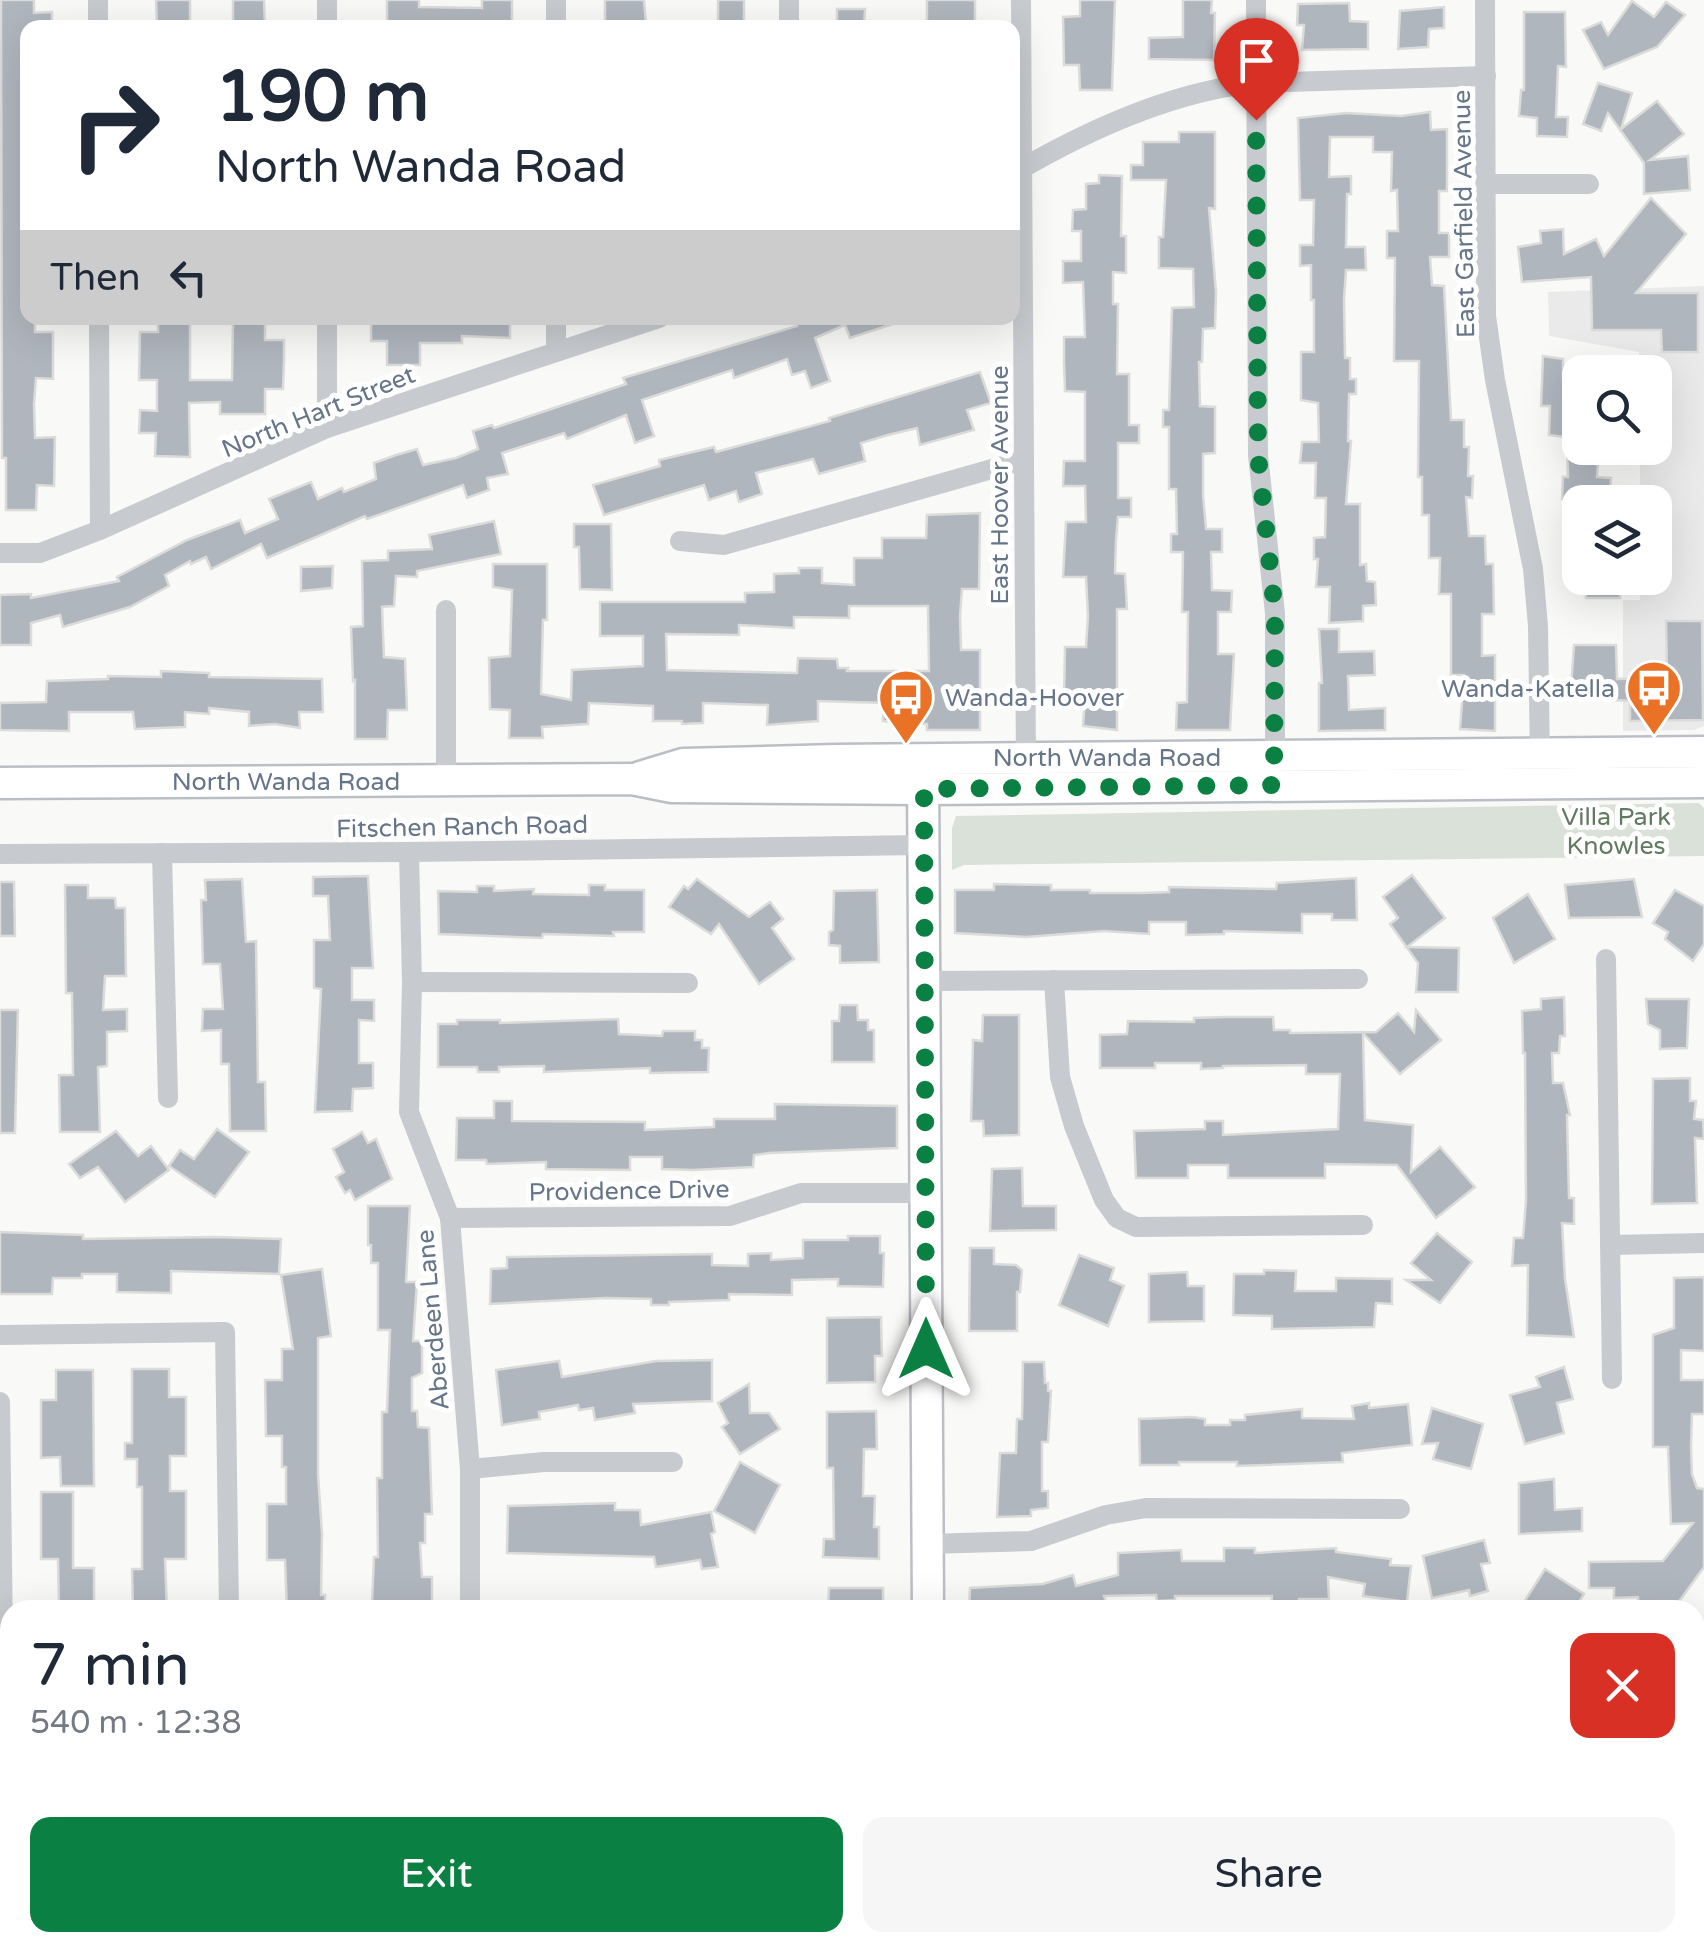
<!DOCTYPE html>
<html lang="en">
<head>
<meta charset="utf-8">
<style>
	:root { --surface:#fff; --page:#f6f6f7; --text:#1f2937; --muted:#747a83; --accent:#0b8043 }
	body { margin:0; font-family:"Varela Round",sans-serif; background:var(--page); color:var(--text); height:100vh; display:flex; flex-direction:column; font-size:38px; white-space:nowrap }
	* { box-sizing:border-box; margin:0 }
	p { font-size:32px; color:var(--muted) }
	.icon { flex:none; width:55px; height:55px; fill:none; stroke:currentColor; stroke-width:2; stroke-linecap:round; stroke-linejoin:round }
	.map { position:relative; flex:1; overflow:hidden }
	.side { position:absolute; left:0px; top:1600px; width:1705px; height:352px; display:flex; flex-direction:column; background:var(--surface); border-radius:30px 30px 0 0; box-shadow:0 10px 40px #0002 }
	.side>* { flex:none }
	.top-card { position:absolute; left:20px; top:20px; width:1000px; height:305px; border-radius:20px; box-shadow:0 10px 40px #0002; background:#fff; color:var(--text); overflow:hidden }
	.fabs { position:absolute; left:1562px; top:355px; display:grid; gap:20px }
	.fabs a { display:grid; place-items:center; width:110px; height:110px; border-radius:20px; background:var(--surface); box-shadow:0 10px 40px #0002; font-size:50px }
	.pin { position:absolute; display:grid; place-items:center; width:85px; height:85px; color:#fff; margin:-102px -42px; border-radius:50% 50% 50% 0; rotate:-45deg; box-shadow:0 0 10px #0007 }
	.pin .icon { rotate:45deg }
	.me { position:absolute; width:110px; margin:-55px; rotate:0deg; stroke-linejoin:round; filter:drop-shadow(0 0 8px #0008) }
	.turn { display:flex; align-items:center; gap:35px; height:210px; padding:0 30px; font-size:45px }
	.turn .icon { width:130px; height:130px; stroke-width:2.5 }
	.turn b { display:block; font-size:70px; line-height:85px }
	.then { display:flex; align-items:center; height:95px; padding:0 30px; background:#0003; gap:20px; font-size:38px }
	.round { display:grid; place-items:center; flex:none; width:105px; height:105px; border-radius:20px; background:var(--page) }
	.head { display:flex; align-items:center; justify-content:space-between; height:170px; padding:0 30px }
	h1 { font-size:60px; font-weight:600; line-height:75px }
	.action { display:flex; gap:20px; margin-top:auto; padding:20px 30px }
	.action a { flex:1; height:115px; border-radius:20px; background:var(--accent); color:#fff; font-size:40px; font-weight:600; line-height:115px; text-align:center }
	.action a+a { background:var(--page); color:var(--text) }
	.map>svg:first-child { display:block }
	.built { fill:#eaeaea }
	.green { fill:#dae1d8 }
	.building { fill:#b0b6be; stroke:#dbdbd9; stroke-width:2.5; fill-rule:evenodd }
	.lines { fill:none; stroke-linecap:round; stroke-linejoin:round }
	.secondary-casing { stroke:#bbbfc5; stroke-width:35 }
	.lane { stroke:#c7cace; stroke-width:10 }
	.street { stroke:#c7cace; stroke-width:20 }
	.secondary { stroke:#fff; stroke-width:30 }
	.route { stroke:#0b8043; stroke-width:18; stroke-dasharray:0 32.4 }
	.labels { text-anchor:middle; stroke-width:10; stroke-linejoin:round; paint-order:stroke }
	.street-label { font-size:25px; fill:#677589; stroke:#fff }
	.poi-label { font-size:25px; fill:#677589; stroke:#fff; text-anchor:end }
	.park-label { font-size:25px; fill:#637a62; stroke:#fff }
</style>
</head>
<body>
<div class="map">
<svg width="1704" height="1952" viewBox="0 0 1704 1952">
	<rect width="100%" height="100%" fill="#f9f9f7"/>
	<!-- built -->
	<path class="built" d="M1704,286V726L1694,730L1623,731V600H1640L1641,578H1655V502H1640V448H1655V372H1640L1639,352L1549,336L1548,292Z"/>
	<!-- green -->
	<path class="green" d="M1699,803L1704,808V856L964,865L952,870V828L956,816Z"/>
	<!-- building -->
	<g class="building">
		<path d="M1,0H34V13L52,12V28H28V318H35V332H53V379L36,378L34,404L35,438L55,437L54,486L37,485L36,510H6V458H2Z"/>
		<path d="M156,0H190V28H157Z"/>
		<path d="M233,0H264L265,28H233Z"/>
		<path d="M387,0H419V7L482,8V0H512V28H387Z"/>
		<path d="M605,0H644L646,24H633V28H605Z"/>
		<rect x="718" y="0" width="26" height="28"/>
		<rect x="927" y="0" width="48" height="28"/>
		<path d="M1080,0H1115L1112,90H1080L1079,65H1064L1063,17L1080,16Z"/>
		<path d="M1183,0H1212L1211,13H1215L1214,60L1149,59V38L1183,37Z"/>
		<path d="M1632,1L1654,17L1666,2L1685,15L1657,47L1604,69L1583,30L1601,22L1608,35Z"/>
		<path d="M1349,3L1350,21L1368,22V49L1302,50L1304,25H1297L1298,4Z"/>
		<path d="M1444,7V28L1429,29L1428,47L1398,49L1400,11Z"/>
		<path d="M837,9H865L864,28H837Z"/>
		<path d="M1524,12H1565L1566,67L1558,66L1556,117H1568L1567,137L1537,136V118L1519,116L1521,90H1524Z"/>
		<path d="M1598,83L1632,93L1621,129L1657,101L1684,134L1650,160L1688,156L1690,190L1644,194V163L1608,113L1601,131L1583,124Z"/>
		<path d="M1430,112L1431,130L1447,129V191H1439V233H1449V257H1430L1432,285L1444,286L1451,420H1464V447H1469L1468,476H1473L1472,498L1466,497L1469,536H1485L1486,564H1493L1494,614H1482V656L1495,655V731L1460,729L1464,675H1451V594H1439L1440,558H1429V515H1422V477H1418L1419,361H1394L1395,258H1387V231H1398L1397,190L1391,191L1392,152H1373V137H1330L1329,177L1351,176V194H1347L1346,247H1365L1366,270H1346L1344,299L1345,358H1350V379H1356V394H1349L1348,441H1351L1346,504H1360V565L1366,564L1367,581L1375,582L1376,605L1363,606V621L1329,623L1330,587H1316L1318,559H1314V538L1325,537L1326,498H1315L1316,463H1300L1302,442H1319L1318,403L1301,400V352H1314V300H1311V265L1300,266V245H1313L1314,200H1300L1298,118L1346,113L1401,116Z"/>
		<path d="M1179,132H1215V209L1209,208L1216,292L1215,328L1203,329L1202,362H1199L1200,406L1215,407V453L1203,454V494L1206,529H1222V552H1211L1212,590L1232,591L1231,612H1218V654H1234L1230,730H1176L1177,703L1187,702L1188,612H1182L1183,552H1171V534H1177L1176,489H1169V427H1163V410H1169L1172,308L1194,307L1193,269L1159,268V237H1163L1166,180H1131V165H1143V142H1179Z"/>
		<path d="M1099,175L1122,176L1121,236H1126V273L1113,272V304H1118L1117,374H1129V425H1139V443H1118V498H1131V517H1118L1116,540L1115,573L1125,574L1127,609H1117V730L1083,726L1085,699L1064,698L1065,647H1086L1088,616L1086,577H1063L1066,522H1086L1085,486H1063L1064,461H1085V392L1065,391L1064,362V337H1085L1083,282L1063,283V261H1081V231H1072L1073,210L1086,209V184L1099,183Z"/>
		<path d="M1651,198L1686,234L1636,293H1698V352H1662L1661,330H1592L1591,277L1522,282L1518,247L1541,243L1540,231L1563,229L1564,254L1596,239L1604,256Z"/>
		<path d="M158,318H190V380H232L233,318H265V340H284V361L283,389H265V414H220V402L189,403L190,457L155,456L156,433H139L140,410L157,411V380H139L140,332H158Z"/>
		<path d="M482,318H510V338L462,336V343H420V365H387V341H371V320L482,321Z"/>
		<path d="M795,318H902V321L850,338L845,325L815,338L830,381L811,388L805,371L792,375L787,359L734,378L732,370L642,400L654,436L635,443L626,415L567,439L564,433L502,453L508,474L487,478L489,490L467,498L463,485L367,519L365,516L267,558L261,544L211,569L206,557L191,564L190,561L165,575L169,586L130,607L63,627L60,615L31,623V645H0V595L31,594V598L119,581L117,577L187,540L240,520L245,533L278,519L269,499L311,482L318,499L342,488L344,492L376,479L374,463L396,455L417,449L423,465L456,458L478,449L473,431L492,425L494,428L626,384L623,378L797,326Z"/>
		<path d="M1543,356L1563,359V377L1580,378V439L1549,435L1550,406H1541Z"/>
		<path d="M980,372L991,403L967,410L974,430L920,445L917,428L888,435L861,443L865,461L819,474L813,459L756,473L762,494L739,502L736,491L709,500L704,485L604,515L593,485L660,466L659,460L714,447L716,452L830,421L829,418Z"/>
		<path d="M1567,448H1599L1597,477L1611,478L1609,502L1562,499L1563,477H1568Z"/>
		<path d="M980,513L979,589H962L960,616L961,650H980V730H927V724L883,721L884,703L818,701V721L767,725L768,705L703,703V723L682,724V721H653V706L589,703L588,724L542,727L543,738H509L510,710L490,709L489,658L510,656L512,590L493,587V564H547V620H543L541,694L571,700L572,670L643,666V636H600V602H745V593L774,592V574L799,573V568H822V583L854,585V558H882V538H926L927,515ZM849,606H928L929,671H847L848,668H838L837,659L798,658L797,673L667,670L666,634L739,635V625L794,628V617L849,618Z"/>
		<path d="M494,521L501,554L417,571V577L396,576L394,606L382,607L384,657L405,659L407,710H388L387,739H355V680L353,681L351,627L363,626L362,561L388,560V551L432,549L429,535Z"/>
		<path d="M574,524H611L612,590L580,589L579,547H574Z"/>
		<path d="M333,566L332,588L301,591V567Z"/>
		<rect x="1586" y="578" width="34" height="20"/>
		<path d="M1666,621H1702L1703,720L1630,721V701L1596,699L1597,683L1571,686L1574,645H1616L1617,679L1667,678Z"/>
		<path d="M1319,629H1339V652L1374,651L1375,675L1348,676L1349,710L1385,708V730L1319,731V683H1322Z"/>
		<path d="M161,671L209,673V677L322,679L323,712H299L300,728L275,724L249,726V712L209,708V714L185,712V727L135,729L133,712H69V731L0,730V703L46,702L47,681L108,679V676L161,677Z"/>
		<path d="M1412,875L1445,918L1407,947L1459,948L1458,992H1416L1418,963L1390,924L1398,918L1383,897Z"/>
		<path d="M368,876L373,968H352V1000H374V1021L359,1020V1063H373V1088L353,1089L352,1111L315,1112L321,989L314,988V940H330L328,896H313V877Z"/>
		<path d="M1356,878L1357,920H1332V914H1302V933L1224,931V934L1186,935V922H1149V934L1104,931L1026,937L955,933V890H994V884L1051,885V890H1090V893H1142L1169,892V887L1276,889L1277,883Z"/>
		<path d="M242,879L246,942L256,941L258,1082H265L266,1131H230L229,1064H221V1030L202,1031L203,1009H223L220,964H203L201,900H206L205,880Z"/>
		<path d="M697,879L749,917L770,902L783,919L772,928L794,959L759,984L719,924L711,934L669,907L684,886L688,889Z"/>
		<path d="M1634,879L1642,917L1569,918L1565,885Z"/>
		<path d="M0,882H14L15,936H0Z"/>
		<path d="M65,885H88V898H115L116,908H125L126,976H105L103,1010L127,1009V1031L107,1032V1066L98,1067L100,1132H60L59,1075H73L72,993H66Z"/>
		<path d="M589,885H605V890H644V932H613L614,936L543,934L542,938L439,934L438,891L477,892V886H494V891L534,889L533,894L589,895Z"/>
		<path d="M877,890L879,962L840,963V946L829,945V932L833,930L834,891Z"/>
		<path d="M1675,890L1704,906V944L1693,961L1665,939L1668,932L1653,923Z"/>
		<path d="M1528,894L1555,939L1514,963L1493,918Z"/>
		<path d="M1564,997L1565,1036H1560L1559,1053H1552L1553,1083H1563L1570,1115H1567L1569,1198H1574V1224L1562,1223L1565,1279L1574,1337L1527,1335L1528,1265L1512,1266L1514,1238H1523L1526,1200L1525,1053H1523L1522,1011L1541,1009V999Z"/>
		<path d="M1646,999H1689L1687,1048L1660,1049V1030L1648,1024Z"/>
		<path d="M840,1005H857L858,1020H868V1030H874V1062H832V1021H839Z"/>
		<path d="M0,1010H18L15,1133H0Z"/>
		<path d="M1416,1010L1441,1040L1400,1074L1363,1033L1365,1120L1413,1125L1411,1172L1440,1147L1475,1187L1436,1218L1397,1165L1325,1164V1178H1228V1165H1188V1178H1136L1134,1131L1205,1129V1121H1223V1135L1338,1129L1340,1074H1306V1065L1223,1066V1068L1201,1069V1063H1155V1068H1100V1035L1127,1034L1128,1021L1194,1022V1018L1226,1017H1273L1274,1030H1290V1033L1376,1032L1398,1013L1414,1032Z"/>
		<path d="M983,1015H1019V1135L984,1136L983,1121H971L973,1040L982,1041Z"/>
		<path d="M618,1019L619,1034L662,1036L663,1031H695V1040H702V1048H709L708,1072L650,1073V1068L544,1072V1066L499,1067V1072H478L477,1067H438V1024H457V1020H500V1023Z"/>
		<path d="M1690,1078V1101H1696L1694,1119L1703,1120L1704,1139L1695,1138L1697,1203L1652,1204L1653,1079Z"/>
		<path d="M494,1101H512V1121L645,1122V1130L714,1127V1119H775V1104L897,1106V1148L769,1153L754,1155L753,1167L693,1170L662,1169V1157H630V1170L546,1169V1162L487,1164L486,1160H456L457,1118H494Z"/>
		<path d="M217,1129L249,1152L215,1197L169,1166L180,1150L194,1159Z"/>
		<path d="M116,1131L138,1156L151,1146L169,1170L125,1202L98,1167L80,1178L69,1164Z"/>
		<path d="M362,1132L368,1143L376,1139L392,1179L355,1200L350,1190L345,1193L336,1177L344,1172L333,1149Z"/>
		<path d="M1022,1168L1023,1206H1056V1230L990,1231L992,1169Z"/>
		<path d="M368,1206H410L406,1282H417L413,1341H422V1373L412,1378V1411H417L418,1427L429,1428L432,1514H425V1543H420L422,1577H432V1609L377,1607V1604H372L374,1557H378L377,1478H382V1412H387L390,1330H378V1263H371V1245H368Z"/>
		<path d="M0,1232L83,1235V1239L215,1237L281,1239L279,1274L171,1271V1293L117,1292V1274H82V1278H53L52,1294H0Z"/>
		<path d="M1437,1233L1472,1262L1440,1303L1406,1280H1431L1411,1263Z"/>
		<path d="M848,1236H880V1253H884L883,1287L838,1286V1279L792,1280V1295L729,1294V1300L669,1302V1305H651V1299L606,1298L490,1304L491,1269L507,1268V1257L712,1254V1265L748,1266V1254L771,1253V1260L803,1258V1240H848Z"/>
		<path d="M970,1248H994V1264L1016,1265L1022,1270L1020,1292H1017V1331H969Z"/>
		<path d="M1079,1255L1114,1268L1110,1280L1124,1286L1108,1326L1059,1305Z"/>
		<path d="M322,1269L331,1336L318,1338V1474L322,1534L321,1595H325V1610H287L285,1560H267V1504H286V1467H282V1436H266L265,1380H282V1349H293L281,1275Z"/>
		<path d="M1264,1270L1296,1271L1295,1291H1336V1278L1392,1279V1304L1376,1303L1374,1327L1272,1329V1316L1233,1315L1234,1274H1264Z"/>
		<path d="M1187,1272L1188,1286H1204V1321L1149,1322V1274Z"/>
		<path d="M1704,1277V1351L1681,1350V1380H1704V1414H1692L1691,1447L1692,1474L1697,1488L1704,1489V1567L1675,1607L1639,1608L1638,1597L1614,1598V1588H1589V1562L1663,1561L1693,1523L1671,1524L1668,1447H1653V1335L1674,1328V1278Z"/>
		<path d="M881,1317L882,1356H875V1382L827,1383V1318Z"/>
		<path d="M712,1360V1401L633,1404L635,1413L595,1420L593,1408L579,1410L578,1405L539,1412L540,1419L502,1425L496,1370L559,1361L562,1377L656,1361Z"/>
		<path d="M1023,1362H1044L1045,1383H1048V1391H1051L1048,1442H1042V1491H1048V1508L1031,1510V1516L997,1517L1000,1453H1016L1017,1419H1022Z"/>
		<path d="M1564,1367L1573,1399L1557,1403L1564,1433L1525,1444L1510,1395L1540,1387L1536,1377Z"/>
		<path d="M132,1369H169V1397H186V1456H170V1491H186V1559H165L167,1610H133L132,1569H142V1487H137V1459H125V1443H132Z"/>
		<path d="M56,1370H93L94,1486H61L60,1457L41,1458V1400H56Z"/>
		<path d="M749,1384L750,1413H769L780,1429L740,1454L722,1427L728,1423L718,1403Z"/>
		<path d="M1369,1403V1408L1408,1404L1412,1445L1342,1453L1343,1462L1237,1466V1462H1179V1465H1140L1139,1419L1193,1417L1205,1419V1425H1230V1420H1245V1415L1302,1409V1418L1354,1419L1352,1406Z"/>
		<path d="M1432,1408L1483,1424L1471,1469L1433,1459L1438,1443L1422,1444Z"/>
		<path d="M876,1411L877,1449H864L863,1496H875L874,1527H879V1559L823,1557L824,1539H834L833,1468H827V1412Z"/>
		<path d="M740,1462L780,1485L755,1533L714,1511Z"/>
		<path d="M1554,1479L1555,1510L1582,1508V1531L1519,1534V1483Z"/>
		<path d="M41,1492H73V1568H94V1610H59L58,1559H41Z"/>
		<path d="M615,1503V1510H640L641,1525L711,1512L715,1532L711,1534L718,1567L702,1569L700,1560L656,1567L654,1557L507,1553L508,1506Z"/>
		<path d="M1484,1540L1490,1563L1481,1564L1488,1591L1470,1596L1469,1590L1432,1598L1423,1556Z"/>
		<path d="M1224,1548H1255V1553L1336,1548V1552L1391,1559L1390,1565L1411,1566L1407,1602L1363,1596L1365,1584L1328,1577L1329,1599H1299V1607L1271,1608L1272,1596H1175V1600L1157,1601L1156,1595L1104,1596L1109,1610H969L970,1588L1043,1584L1073,1575L1076,1586L1118,1575V1553L1181,1550L1182,1561H1224Z"/>
		<path d="M1545,1569L1584,1594L1574,1610H1519Z"/>
		<path d="M829,1588H883V1610H828Z"/>
	</g>
	<g class="lines">
		<!-- secondary casing -->
		<g class="secondary-casing">
			<g id="secondary">
				<path d="M923,773L928,1610"/>
				<path d="M640,777L683,764L836,760L1704,752"/>
				<path d="M0,783L632,779L672,787L923,789L1704,782"/>
				<path d="M929,1942V1952"/>
			</g>
		</g>
		<!-- lane -->
		<path class="lane" d="M930,1947L1412,1944L1483,1952"/>
		<!-- street -->
		<g class="street">
			<path d="M98,0V28"/>
			<path d="M1021,0L1026,768"/>
			<path d="M1256,0L1258,455L1275,613V767"/>
			<path d="M1485,0L1486,316L1495,380L1533,569L1538,626L1540,763"/>
			<path d="M327,28V0"/>
			<path d="M556,28V0"/>
			<path d="M789,28V0"/>
			<path d="M1014,173C1086,131 1172,91 1256,83L1486,76"/>
			<path d="M1487,184H1589"/>
			<path d="M99,318L100,530"/>
			<path d="M556,350V318"/>
			<path d="M327,428V318"/>
			<path d="M680,541L724,545L1024,460"/>
			<path d="M0,553H40L100,530L327,428L659,318"/>
			<path d="M446,610V780"/>
			<path d="M409,852L412,982L409,1112L450,1218L470,1469V1610"/>
			<path d="M162,853L168,1098"/>
			<path d="M0,854L409,852L924,845"/>
			<path d="M1606,959L1612,1379"/>
			<path d="M1054,980L1060,1077L1074,1126L1104,1200L1117,1218L1136,1227L1363,1225"/>
			<path d="M924,981L1358,979"/>
			<path d="M412,982L688,983"/>
			<path d="M450,1218L730,1216L801,1193H925"/>
			<path d="M1610,1245L1704,1243"/>
			<path d="M0,1335L225,1332L229,1610"/>
			<path d="M0,1402L4,1716"/>
			<path d="M470,1469L544,1462H673"/>
			<path d="M927,1544L1031,1541L1106,1515L1146,1508L1400,1509"/>
			<path d="M473,1942V1952"/>
		</g>
		<!-- secondary -->
		<use href="#secondary" class="secondary"/>
	</g>
	<g class="lines">
		<!-- route -->
		<path class="route" d="M926,1349L924,789L1274,785L1275,612L1258,455L1256,120"/>
	</g>
	<!-- icons -->
	<defs>
		<g id="bus-pin" transform="scale(2.875)"><path d="M0 17L-7.5 6A9.5 9.5 0 1 1 7.5 6Z" fill="#ea7226" stroke="#fff"/><path d="M-5-6H5V4H4V6H2V4H-2V6H-4V4H-5ZM-3.5-4V0h7V-4ZM-3.5 1.2v1.5H-2V1.2ZM2 1.2v1.5H3.5V1.2Z" fill="#fff"/></g>
	</defs>
	<g fill-rule="evenodd">
		<use href="#bus-pin" x="1654" y="688"/>
		<use href="#bus-pin" x="906" y="697"/>
	</g>
	<g class="labels">
		<!-- street labels -->
		<g class="street-label">
			<text transform="translate(1463 214) rotate(-91)" y="9">East Garfield Avenue</text>
			<text transform="translate(318 411) rotate(-22)" y="9">North Hart Street</text>
			<text transform="translate(999 485) rotate(-90)" y="9">East Hoover Avenue</text>
			<text x="1107" y="766">North Wanda Road</text>
			<text x="286" y="790">North Wanda Road</text>
			<text transform="translate(462 826) rotate(-1)" y="9">Fitschen Ranch Road</text>
			<text transform="translate(629 1190) rotate(-1)" y="9">Providence Drive</text>
			<text transform="translate(432 1320) rotate(-95)" y="9">Aberdeen Lane</text>
		</g>
		<!-- poi labels -->
		<g class="poi-label">
			<text x="1615" y="697">Wanda-Katella</text>
			<text x="945" y="706" text-anchor="start">Wanda-Hoover</text>
		</g>
		<!-- park labels -->
		<g class="park-label">
			<text x="1616" y="825">Villa Park<tspan x="1616" dy="29">Knowles</tspan></text>
		</g>
	</g>
</svg>
<div class="fabs">
<a><svg class="icon" aria-label="search" viewBox="0 0 24 24"><circle cx="10" cy="10" r="6"/><path d="M15 15l6 6"/></svg></a>
<a><svg class="icon" aria-label="layers" viewBox="0 0 24 24"><path d="M12 4l9 5-9 5-9-5zM3 14l9 5 9-5"/></svg></a>
</div>
<div class="pin" style="left:1256px;top:120px;background:#d93025"><svg class="icon" aria-label="arrive" viewBox="0 0 24 24"><path d="M6 21V4h12l-3 4 3 4H6"/></svg></div>
<svg class="me" style="left:926px;top:1349px" viewBox="-20 -20 40 40"><path d="M0-17L14 15 0 8-14 15z" fill="#0b8043" stroke="#fff" stroke-width="4"/></svg>
<div class="top-card">
<div class="turn"><svg class="icon" aria-label="right" viewBox="0 0 24 24"><path d="M7 20v-9h11M14 6l5 5-5 5"/></svg><div><b>190 m</b>North Wanda Road</div></div>
<div class="then">Then<svg class="icon" aria-label="left" viewBox="0 0 24 24"><path d="M17 20v-9H6M10 6l-5 5 5 5"/></svg></div>
</div>
<section class="side">
<div class="head"><div><h1>7 min</h1><p>540 m · 12:38</p></div><a class="round" style="background:#d93025;color:#fff"><svg class="icon" aria-label="close" viewBox="0 0 24 24"><path d="M6 6l12 12M18 6L6 18"/></svg></a></div>
<div class="action"><a>Exit</a><a>Share</a></div>
</section>
</div>
</body>
</html>
